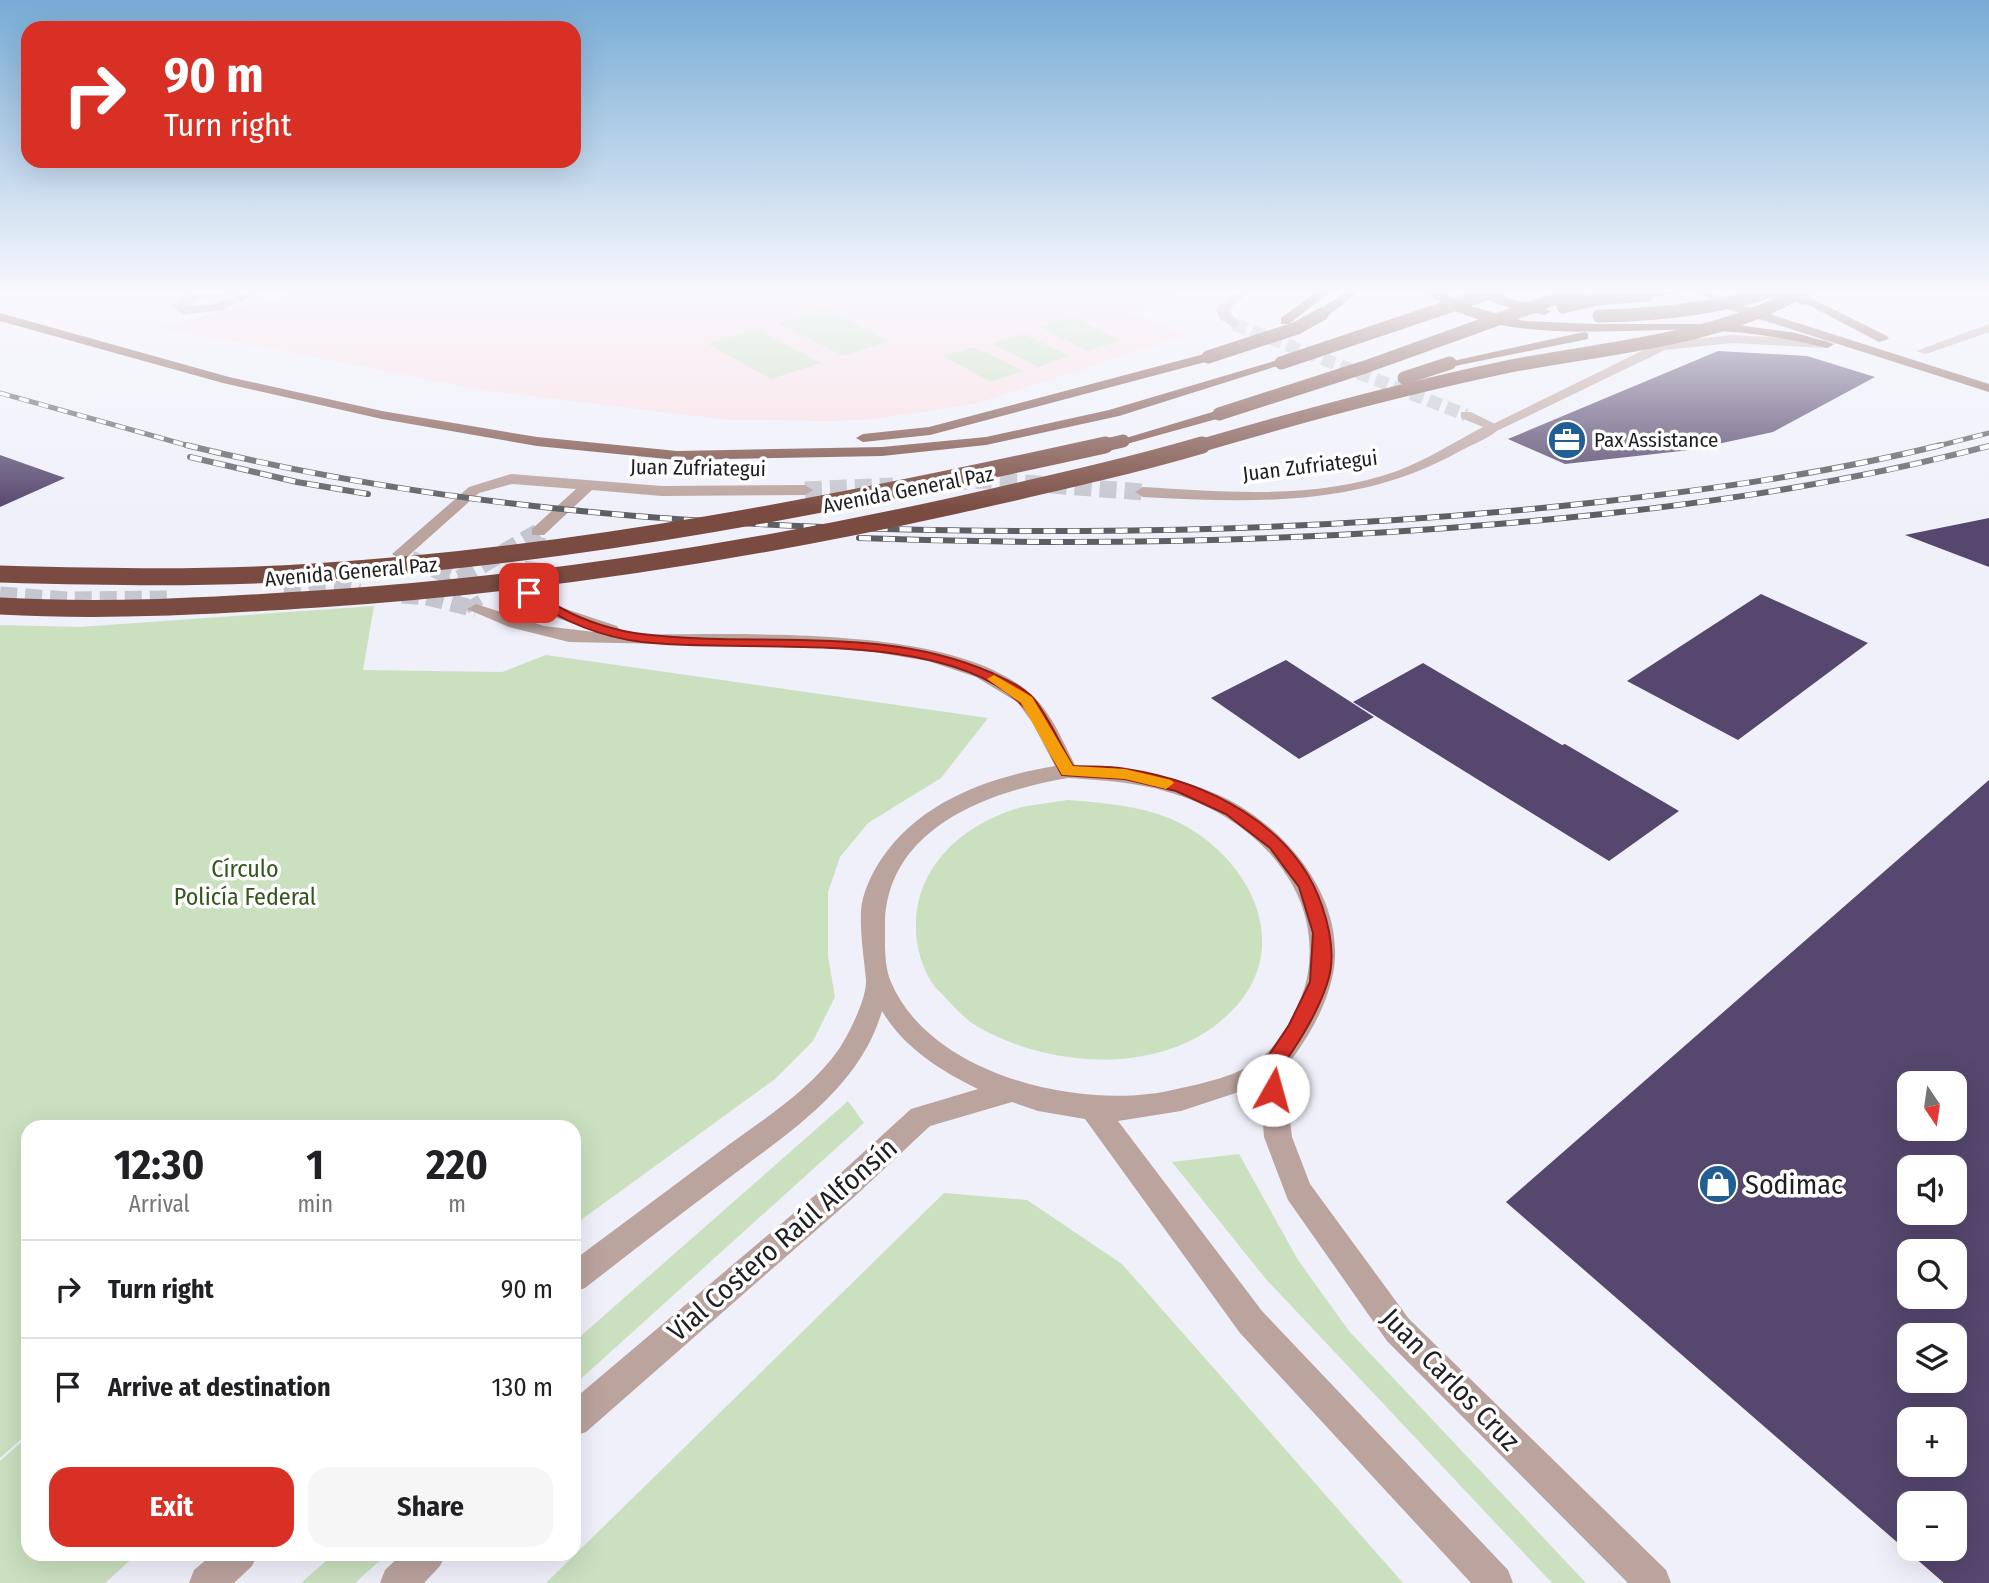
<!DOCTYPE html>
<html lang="en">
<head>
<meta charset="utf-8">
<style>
	:root { --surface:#fff; --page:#f6f6f6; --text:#202124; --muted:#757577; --line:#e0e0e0; --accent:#d93025 }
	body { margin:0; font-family:"Fira Sans Condensed",sans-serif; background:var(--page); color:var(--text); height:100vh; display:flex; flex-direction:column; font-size:26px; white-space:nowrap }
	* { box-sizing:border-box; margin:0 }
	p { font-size:23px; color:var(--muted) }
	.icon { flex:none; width:38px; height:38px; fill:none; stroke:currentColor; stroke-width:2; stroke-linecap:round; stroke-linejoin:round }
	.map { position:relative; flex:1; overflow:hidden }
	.details { position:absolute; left:21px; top:1120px; width:560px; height:441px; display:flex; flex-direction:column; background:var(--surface); border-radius:21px; box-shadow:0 7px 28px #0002 }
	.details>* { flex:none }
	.guide { position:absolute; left:21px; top:21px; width:560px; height:147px; border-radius:21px; box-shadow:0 7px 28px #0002; background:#d93025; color:#fff; overflow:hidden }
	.needle { width:46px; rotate:167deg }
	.buttons { position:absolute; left:1897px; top:1071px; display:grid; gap:14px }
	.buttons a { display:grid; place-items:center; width:70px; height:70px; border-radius:14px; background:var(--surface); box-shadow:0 7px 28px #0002; font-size:35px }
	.pin { position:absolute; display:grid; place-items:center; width:60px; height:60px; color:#fff; margin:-30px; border-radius:14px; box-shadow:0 4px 10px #0006 }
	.me { position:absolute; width:77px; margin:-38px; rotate:7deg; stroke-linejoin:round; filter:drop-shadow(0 0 5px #0008) }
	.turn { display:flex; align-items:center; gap:24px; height:147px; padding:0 28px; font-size:32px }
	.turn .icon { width:91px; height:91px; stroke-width:2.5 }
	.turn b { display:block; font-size:49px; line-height:60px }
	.eta { display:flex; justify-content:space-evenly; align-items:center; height:119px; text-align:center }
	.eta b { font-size:42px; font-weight:700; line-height:49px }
	.button { display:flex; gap:14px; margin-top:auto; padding:14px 28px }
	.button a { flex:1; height:80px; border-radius:21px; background:var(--accent); color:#fff; font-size:28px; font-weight:700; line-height:80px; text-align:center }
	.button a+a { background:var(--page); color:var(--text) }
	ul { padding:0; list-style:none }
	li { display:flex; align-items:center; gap:21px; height:98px; padding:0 28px; border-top:2px solid var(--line) }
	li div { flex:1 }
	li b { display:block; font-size:26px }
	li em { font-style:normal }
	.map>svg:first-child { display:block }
	.education { fill:#fadfe4 }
	.green { fill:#cae0bf }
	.building { fill:#56476e; fill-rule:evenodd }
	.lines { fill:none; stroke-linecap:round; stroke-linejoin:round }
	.minor-tunnel { stroke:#c5c6cf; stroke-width:17; stroke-dasharray:17 8; stroke-linecap:butt }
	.tertiary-tunnel-far1 { stroke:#c5c6cf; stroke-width:13; stroke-dasharray:13 6; stroke-linecap:butt }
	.tertiary-tunnel { stroke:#c5c6cf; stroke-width:17; stroke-dasharray:17 8; stroke-linecap:butt }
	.minor { fill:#bba39e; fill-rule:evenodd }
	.tertiary { fill:#bba39e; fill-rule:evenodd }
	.primary { fill:#8b6259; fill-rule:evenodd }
	.motorway { fill:#794b41; fill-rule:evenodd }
	.rail-far1-casing { stroke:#5e5f64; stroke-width:5 }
	.rail-casing { stroke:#5e5f64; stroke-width:6 }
	.rail-far1 { stroke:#fff; stroke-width:3.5; stroke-dasharray:10; stroke-linecap:butt }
	.rail { stroke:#fff; stroke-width:4.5; stroke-dasharray:12; stroke-linecap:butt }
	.motorway-bridge-far1 { stroke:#794b41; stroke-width:13 }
	.motorway-bridge { stroke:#794b41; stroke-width:17 }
	.route { fill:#d93025; stroke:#8d1f18; stroke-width:2 }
	.slow { fill:#f59e0b }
	.labels { text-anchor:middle; stroke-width:7; stroke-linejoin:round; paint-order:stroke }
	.far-poi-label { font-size:21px; fill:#1f1f23; stroke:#fff; text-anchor:start }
	.far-street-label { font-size:21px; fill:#1f1f23; stroke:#fff }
	.park-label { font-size:24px; fill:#32561c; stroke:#fff }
	.near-poi-label { font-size:28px; fill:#1f1f23; stroke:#fff; text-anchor:start }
	.near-street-label { font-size:28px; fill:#1f1f23; stroke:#fff }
</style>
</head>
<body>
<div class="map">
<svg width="1989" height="1583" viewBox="0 0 1989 1583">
	<rect width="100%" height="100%" fill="#eff0fa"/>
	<!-- education -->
	<path class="education" d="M310,290H1190L1130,312L1188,335L975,404L874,419L833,421L730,420L488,391L158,327Z"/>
	<!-- green -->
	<g class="green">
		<path d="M824,309L889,341L843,356L778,323Z"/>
		<path d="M1071,317L1121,340L1088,351L1040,327Z"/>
		<path d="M757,329L821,363L771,379L708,344Z"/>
		<path d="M1023,334L1070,356L1038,367L992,343Z"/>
		<path d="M974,347L1023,371L991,382L943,356Z"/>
		<path d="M374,606L363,670L502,672L546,655L988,718L941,778L868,823L840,857L828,892V956L835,997L813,1041L775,1079L574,1225V1127H28V1433L0,1458V625L79,627Z"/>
		<path d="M1068,800C1103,803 1138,805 1171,819C1241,849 1295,935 1239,1003C1176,1078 1051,1071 975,1025C962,1017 951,1003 940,992C924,977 915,946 916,924C917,866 962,826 1015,809C1032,804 1051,803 1068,800Z"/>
		<path d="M848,1101L864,1123L574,1385V1342Z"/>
		<path d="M1239,1154L1298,1260L1349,1331L1586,1583H1552L1265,1278L1172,1162Z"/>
		<path d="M944,1193L1027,1200L1122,1264L1403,1583H546Z"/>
		<path d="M28,1436V1554H137L105,1583H0V1461Z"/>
		<path d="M334,1554H387L355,1583H301Z"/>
	</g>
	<!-- building -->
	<g class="building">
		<path d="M1718,351L1807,356L1875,377L1773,432L1690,450L1565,464L1508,439Z"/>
		<path d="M0,455L65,478L0,507Z"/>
		<path d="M1989,518V567L1905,535Z"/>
		<path d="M1761,594L1868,643L1738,740L1627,681Z"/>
		<path d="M1286,660L1374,717L1299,759L1211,698Z"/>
		<path d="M1423,663L1562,745L1565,744L1679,811L1609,861L1353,702Z"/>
		<path d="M1989,780V1583H1944L1506,1202ZM1909,1083H1955V1129H1909ZM1909,1167H1955V1213H1909ZM1909,1251H1955V1297H1909ZM1909,1335H1955V1381H1909ZM1909,1419H1955V1465H1909ZM1909,1503H1955V1549H1909Z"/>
	</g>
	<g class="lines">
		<!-- minor-tunnel -->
		<path class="minor-tunnel" d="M411,559L459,580L476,609"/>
		<!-- tertiary-tunnel-far1 -->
		<path class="tertiary-tunnel-far1" d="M1234,324L1466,415"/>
		<!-- tertiary-tunnel -->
		<g class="tertiary-tunnel">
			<path d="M950,482L986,480L1143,492"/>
			<path d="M805,490L893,486"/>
			<path d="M438,591L538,532"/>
			<path d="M284,593L331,589L360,592"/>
			<path d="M0,595L67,600L171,599"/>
			<path d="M402,595L427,597L476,609"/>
			<path d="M514,625L529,593L538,533"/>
		</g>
		<!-- minor -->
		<g class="minor">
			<path d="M204,290H265L222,310L183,315L171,306L180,298ZM236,295L216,304L184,306L204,297Z"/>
			<path d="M1808,290H1822L1807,300H1799V296Z"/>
			<path d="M1989,324V332L1926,354L1916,351Z"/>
			<path d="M1732,335L1826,340L1832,344L1826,348L1732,343L1665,350L1499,430L1487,427L1658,343Z"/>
		</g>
		<!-- tertiary -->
		<g class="tertiary">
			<path d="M1239,290H1252L1228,310L1240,324L1234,328L1220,319L1216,309Z"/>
			<path d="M1461,412H1471L1501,427C1491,438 1473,444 1460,451C1361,507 1253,503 1143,497L1135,492L1143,487C1227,492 1317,500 1397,471C1427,460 1454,442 1483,427L1461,418Z"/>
			<path d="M511,474L662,486L805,485L813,490L805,495L662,496L592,490L544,535H532V529L576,489L512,484L479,493L406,558L400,559L392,554L469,487Z"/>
			<path d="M529,588L563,608L617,626L620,630L617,634C725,637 952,619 1033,696C1052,714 1063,742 1075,765C1124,768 1175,775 1221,796C1281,824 1338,888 1335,958C1333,997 1308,1040 1284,1069L1292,1137L1310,1184L1409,1319L1666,1570L1671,1583H1628L1387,1341L1288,1200L1264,1137L1260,1085L1181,1111L1118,1121L1262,1311L1508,1570L1513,1583H1471L1240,1333L1085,1119L1038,1111L1012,1102L930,1126L853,1198L586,1432L574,1436V1399L833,1180L911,1109L978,1089C941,1071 904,1048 882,1011C859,1091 783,1136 721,1184C675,1218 630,1253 585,1288L574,1292V1260C625,1222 676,1184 727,1146C767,1117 811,1089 839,1049C849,1034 867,998 866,980C864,957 860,935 861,911C862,893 872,873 882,858C921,801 989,777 1055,766L1032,722L1017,702L976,677L928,661L874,652L813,647L569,642L509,627L467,609L476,604L544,626L603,633L551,616L523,597L520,593ZM1068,778C1101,780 1136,782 1168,792C1247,814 1322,883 1308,972C1304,1000 1283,1041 1260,1059C1238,1076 1204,1083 1177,1089C1086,1112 931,1077 891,982C884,966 885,945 885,929C883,830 986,792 1068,778Z"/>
			<path d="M213,1554H258L252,1566L234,1583H189L194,1570Z"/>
			<path d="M402,1554H446L440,1566L424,1583H380L385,1570Z"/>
		</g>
		<!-- primary -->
		<g class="primary">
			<path d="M1694,290H1708L1732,302L1989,384V392L1724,308Z"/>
			<path d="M1803,294L1887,336L1889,339L1879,342L1799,300L1797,298Z"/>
		</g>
		<!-- motorway -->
		<g class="motorway">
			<path d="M1319,290H1332L1289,324H1281V318Z"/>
			<path d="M1348,290H1361L1326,317H1318V311Z"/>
			<path d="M1425,290H1439L1463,304L1524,321L1595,324H1730L1796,333L1834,344L1828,348C1786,338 1744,331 1701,330C1624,327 1485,349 1425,290Z"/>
			<path d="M1467,290H1483L1551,311L1545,315L1500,305Z"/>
			<path d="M1662,290H1695L1647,298L1641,295Z"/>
			<path d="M1776,290H1790L1812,302L1802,305Z"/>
			<path d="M0,313L229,377L382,411L537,437L677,451L882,447L986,437L1109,410L1281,359L1287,363L1119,416L986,445L882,456L677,460L537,446L382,419L223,383L0,321Z"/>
			<path d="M1584,332L1588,333V339L1450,367L1444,363Z"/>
			<path d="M1208,353L1214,357L1213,360L930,435L863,442L856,438L863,434L929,427Z"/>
			<path d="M1219,410L1226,414L1224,417L1123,445L1116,441Z"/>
		</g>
		<!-- rail-far1 casing -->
		<g class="rail-far1-casing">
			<g id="rail-far1">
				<path d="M0,393L193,447"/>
				<path d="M1934,447L1989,433"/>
				<path d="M1986,447L1989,446"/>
			</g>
		</g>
		<!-- rail casing -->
		<g class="rail-casing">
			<g id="rail">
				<path d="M186,445C481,518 783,532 1085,531C1257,530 1429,521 1599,502C1714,489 1829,473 1941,445"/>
				<path d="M190,457L297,482L368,494"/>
				<path d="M859,538C1076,546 1293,542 1510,523C1672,509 1832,487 1989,446"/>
			</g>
		</g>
		<!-- rail-far1 -->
		<use href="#rail-far1" class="rail-far1"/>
		<!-- rail -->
		<use href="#rail" class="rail"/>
		<!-- motorway-bridge-far1 -->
		<g class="motorway-bridge-far1">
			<path d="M1563,307L1596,299L1647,295"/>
			<path d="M1599,316C1659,315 1717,309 1774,290"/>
			<path d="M1208,357L1297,328L1322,314"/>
			<path d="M1281,363L1498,290"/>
			<path d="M1404,378L1450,363"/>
			<path d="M1219,414L1365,367L1579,290"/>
			<path d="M1097,447L1123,441"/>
			<path d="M1196,447C1298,417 1401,389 1506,367C1601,348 1719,341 1803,290"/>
		</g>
		<!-- motorway-bridge -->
		<g class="motorway-bridge">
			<path d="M0,574C105,577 209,579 314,572C577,556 848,502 1105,445"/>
			<path d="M0,606C106,612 212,606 318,599C531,585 744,552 953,506C1036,487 1120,469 1202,445"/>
		</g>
	</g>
	<!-- sky -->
	<linearGradient id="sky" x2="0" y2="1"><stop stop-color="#77abd5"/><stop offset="0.57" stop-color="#f8f8fd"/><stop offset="1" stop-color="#f8f8fd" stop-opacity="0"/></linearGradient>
	<rect width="1989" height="511" fill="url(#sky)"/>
	<!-- route -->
	<path class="route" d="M525,590C538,587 550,602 561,608C584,621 616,631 642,634C758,648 882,624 992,673C1005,679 1023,687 1033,698C1049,717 1060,745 1073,766C1090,767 1109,766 1126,769C1206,781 1295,825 1322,906C1330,929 1336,959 1327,984C1317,1014 1299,1042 1281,1068L1283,1090L1280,1096L1273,1099L1266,1096L1261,1067L1289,1025L1310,982L1313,933L1299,887L1270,848L1226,814L1176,791L1125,779L1062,775C1050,755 1036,717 1019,702C937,627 747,654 642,642C600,637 559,619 525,596Z"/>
	<!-- slow -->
	<path class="slow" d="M994,675L1032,697L1073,766L1125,769L1171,780L1174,783L1166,789L1125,779L1062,775L1021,703L987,679Z"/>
	<!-- icons -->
	<defs>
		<g id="office-disc" transform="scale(2.0125)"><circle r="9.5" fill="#215e94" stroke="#fff"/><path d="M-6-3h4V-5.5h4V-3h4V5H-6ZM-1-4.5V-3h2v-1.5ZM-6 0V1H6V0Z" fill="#fff"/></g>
		<g id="shop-disc" transform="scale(2.0125)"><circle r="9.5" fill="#215e94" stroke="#fff"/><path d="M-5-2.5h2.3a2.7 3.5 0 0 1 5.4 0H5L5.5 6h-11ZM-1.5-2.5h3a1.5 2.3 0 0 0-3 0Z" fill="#fff"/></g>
	</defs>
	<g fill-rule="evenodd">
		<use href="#office-disc" x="1567" y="440"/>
		<use href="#shop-disc" x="1718" y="1184"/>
	</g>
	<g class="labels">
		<!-- far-poi labels -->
		<g class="far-poi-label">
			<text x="1594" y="447">Pax Assistance</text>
		</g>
		<!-- far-street labels -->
		<g class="far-street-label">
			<text transform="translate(1310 466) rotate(-7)" y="7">Juan Zufriategui</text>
			<text transform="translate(698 468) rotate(1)" y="7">Juan Zufriategui</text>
			<text transform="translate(908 490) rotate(-11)" y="7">Avenida General Paz</text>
			<text transform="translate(351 572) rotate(-5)" y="7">Avenida General Paz</text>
		</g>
		<!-- park labels -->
		<g class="park-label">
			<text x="245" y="877">Círculo<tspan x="245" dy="28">Policía Federal</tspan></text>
		</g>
		<!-- near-poi labels -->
		<g class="near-poi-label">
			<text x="1745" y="1194">Sodimac</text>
		</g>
		<!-- near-street labels -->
		<g class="near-street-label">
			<text transform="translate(782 1239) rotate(-41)" y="10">Vial Costero Raúl Alfonsín</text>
			<text transform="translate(1451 1379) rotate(46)" y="10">Juan Carlos Cruz</text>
		</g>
	</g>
</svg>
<div class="buttons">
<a><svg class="needle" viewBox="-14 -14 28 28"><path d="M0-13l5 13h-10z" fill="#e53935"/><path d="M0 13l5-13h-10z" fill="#757577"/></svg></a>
<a><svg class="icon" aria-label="sound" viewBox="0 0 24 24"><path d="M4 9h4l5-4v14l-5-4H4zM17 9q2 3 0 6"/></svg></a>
<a><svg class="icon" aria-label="search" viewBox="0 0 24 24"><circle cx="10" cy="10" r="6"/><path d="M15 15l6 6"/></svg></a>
<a><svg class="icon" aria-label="layers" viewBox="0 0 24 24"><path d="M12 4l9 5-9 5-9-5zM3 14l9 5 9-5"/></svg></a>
<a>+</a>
<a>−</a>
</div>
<div class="pin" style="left:529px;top:593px;background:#d93025"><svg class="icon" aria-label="arrive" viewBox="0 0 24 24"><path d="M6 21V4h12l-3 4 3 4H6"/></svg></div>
<svg class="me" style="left:1273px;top:1090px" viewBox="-20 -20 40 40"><circle r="19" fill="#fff"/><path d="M0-13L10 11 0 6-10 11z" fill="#d93025"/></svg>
<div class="guide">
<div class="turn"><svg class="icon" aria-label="right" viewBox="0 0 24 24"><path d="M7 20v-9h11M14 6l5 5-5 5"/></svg><div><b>90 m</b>Turn right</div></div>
</div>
<section class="details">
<div class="eta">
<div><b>12:30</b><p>Arrival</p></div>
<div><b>1</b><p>min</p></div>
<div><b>220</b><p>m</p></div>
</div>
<ul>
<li><svg class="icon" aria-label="right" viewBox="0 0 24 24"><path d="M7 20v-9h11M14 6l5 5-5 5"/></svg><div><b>Turn right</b></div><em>90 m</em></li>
<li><svg class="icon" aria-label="arrive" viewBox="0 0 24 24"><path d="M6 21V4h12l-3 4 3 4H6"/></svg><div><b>Arrive at destination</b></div><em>130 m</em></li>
</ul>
<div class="button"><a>Exit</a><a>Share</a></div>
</section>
</div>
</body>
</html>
